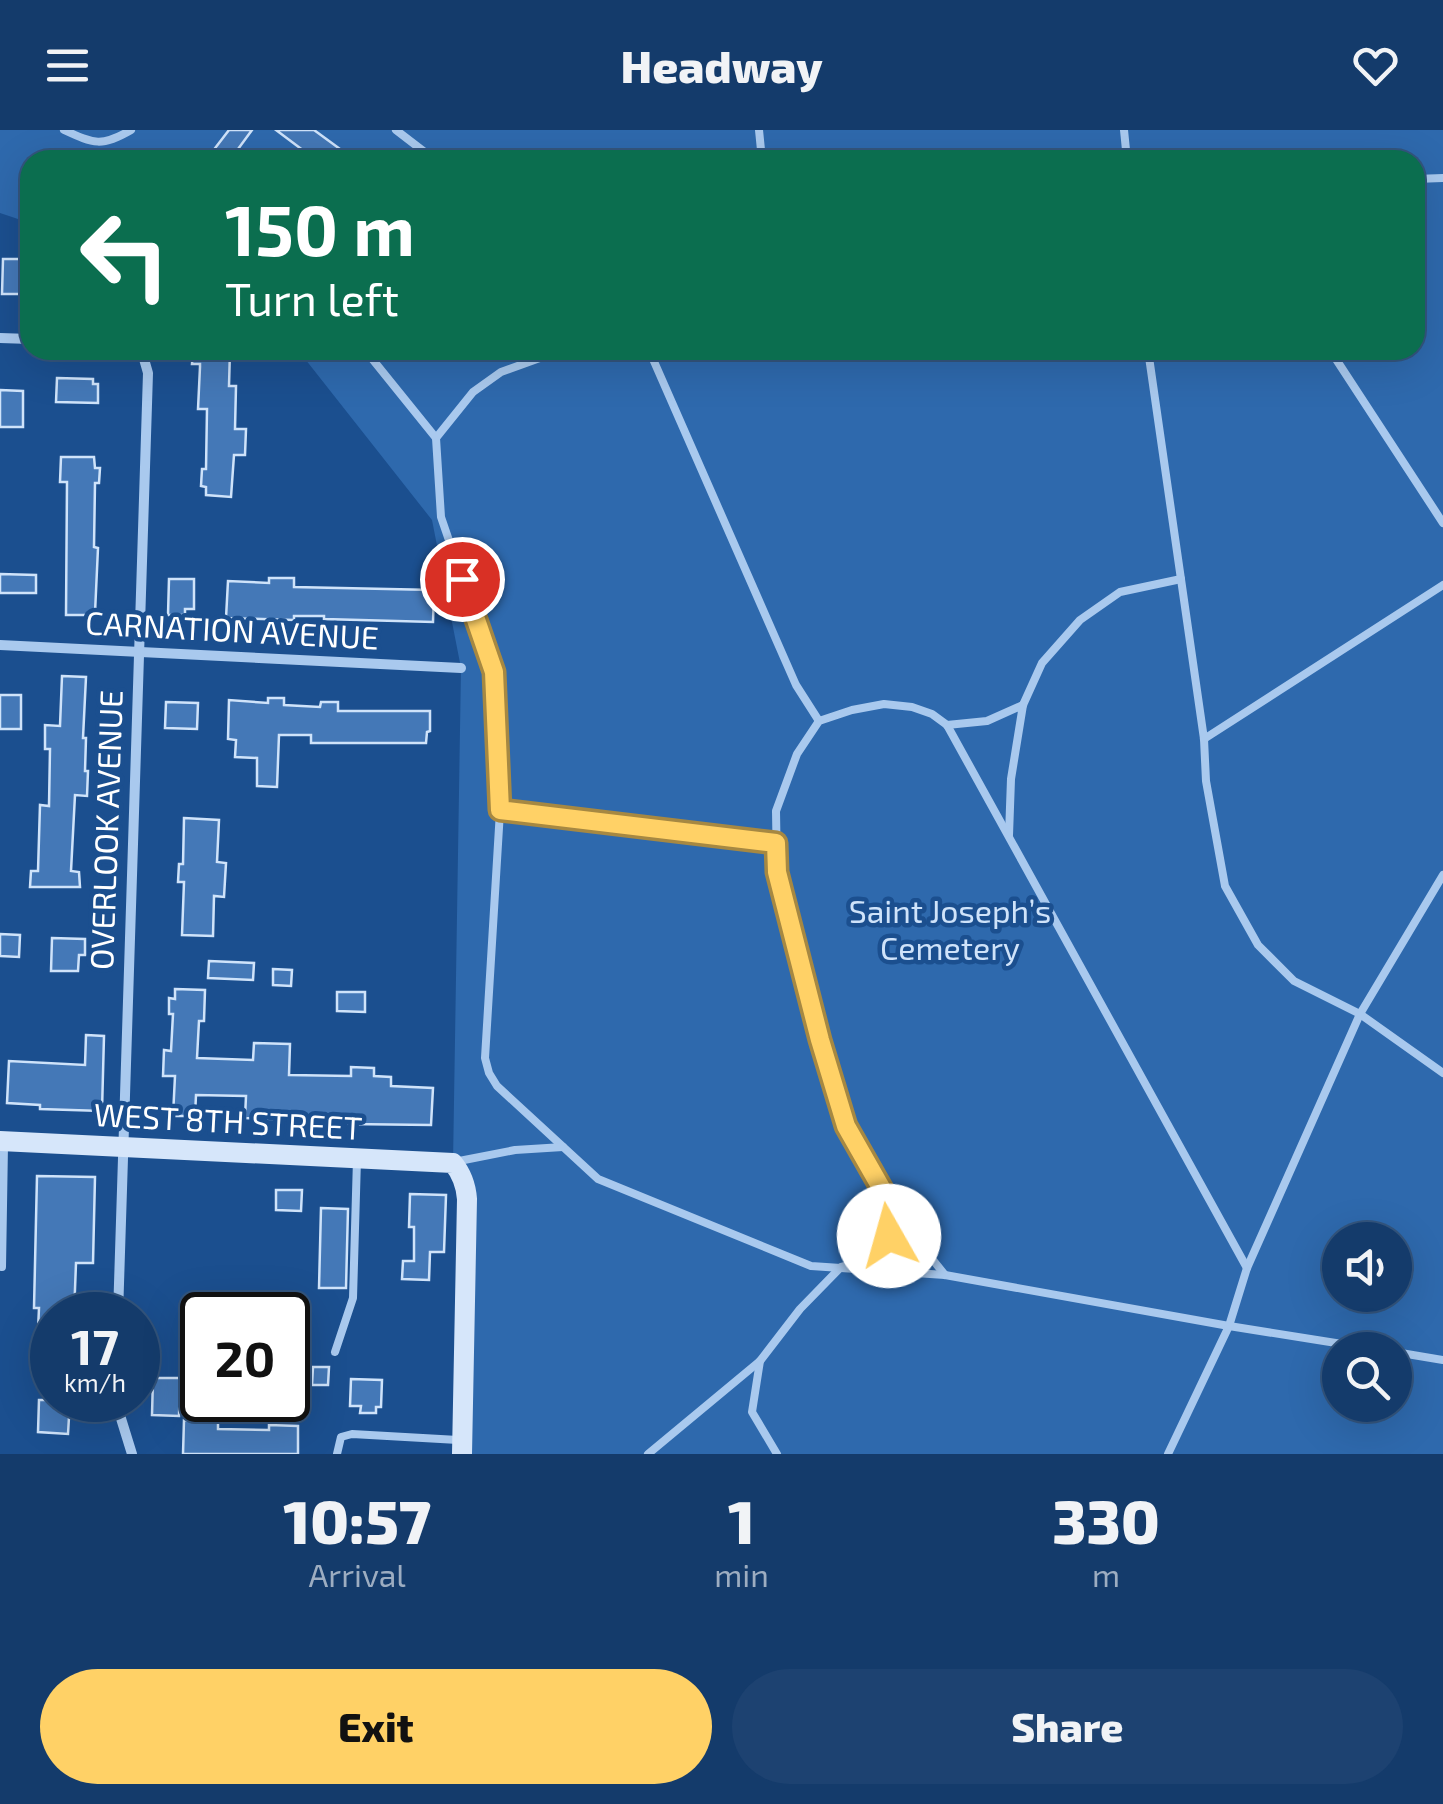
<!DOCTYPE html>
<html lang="en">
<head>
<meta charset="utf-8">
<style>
	:root { --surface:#143b6b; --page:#1d4271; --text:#f1f3f6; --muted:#9dadc1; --line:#33557e; --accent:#ffd166 }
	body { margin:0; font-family:"Exo 2",sans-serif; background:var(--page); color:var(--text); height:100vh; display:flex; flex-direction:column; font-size:38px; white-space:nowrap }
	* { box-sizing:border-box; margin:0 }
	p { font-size:32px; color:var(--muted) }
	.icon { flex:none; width:55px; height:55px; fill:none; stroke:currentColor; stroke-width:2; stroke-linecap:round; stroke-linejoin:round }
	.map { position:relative; height:1324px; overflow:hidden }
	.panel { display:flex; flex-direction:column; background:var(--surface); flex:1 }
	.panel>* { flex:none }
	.hud { position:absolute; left:20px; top:20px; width:1405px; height:210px; border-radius:30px; box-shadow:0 10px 40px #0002,0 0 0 2px var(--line); background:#0b6e4f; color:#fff; overflow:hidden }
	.fabs { position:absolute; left:1322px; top:1092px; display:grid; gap:20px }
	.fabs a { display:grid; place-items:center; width:90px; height:90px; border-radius:50%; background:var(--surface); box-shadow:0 10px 40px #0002,0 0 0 2px var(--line); font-size:50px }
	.speed { position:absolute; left:30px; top:1162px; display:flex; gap:20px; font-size:50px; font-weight:700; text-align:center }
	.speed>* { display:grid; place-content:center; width:130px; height:130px; border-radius:50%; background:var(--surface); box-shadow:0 10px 40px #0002,0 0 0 2px var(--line); line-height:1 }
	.speed small { font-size:25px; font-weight:400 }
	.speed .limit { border:5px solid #111; border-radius:15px; background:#fff; color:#111 }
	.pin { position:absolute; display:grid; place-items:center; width:85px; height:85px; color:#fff; margin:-42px; border:5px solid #fff; border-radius:50%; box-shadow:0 2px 10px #0007 }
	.me { position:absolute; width:110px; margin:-55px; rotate:353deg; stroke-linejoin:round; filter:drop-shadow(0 0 8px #0008) }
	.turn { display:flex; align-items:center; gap:35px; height:210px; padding:0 40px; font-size:45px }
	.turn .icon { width:130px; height:130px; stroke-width:2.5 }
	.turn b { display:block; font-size:70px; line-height:85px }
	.eta { display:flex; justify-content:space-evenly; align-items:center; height:170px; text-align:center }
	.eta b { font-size:60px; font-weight:800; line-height:70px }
	.primary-button { display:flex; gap:20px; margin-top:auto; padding:20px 40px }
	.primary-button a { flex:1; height:115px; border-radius:60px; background:var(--accent); color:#111; font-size:40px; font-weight:800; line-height:115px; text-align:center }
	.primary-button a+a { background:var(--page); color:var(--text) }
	header { display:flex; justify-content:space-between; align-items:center; height:130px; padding:0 40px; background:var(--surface); font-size:45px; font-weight:800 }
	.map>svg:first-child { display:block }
	.green { fill:#2e69ad; fill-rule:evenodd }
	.building { fill:#4478b7; stroke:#cfe3fa; stroke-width:2.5 }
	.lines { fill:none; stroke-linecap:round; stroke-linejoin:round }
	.lane { stroke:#a9c9ee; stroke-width:8 }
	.street { stroke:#a9c9ee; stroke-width:10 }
	.secondary { stroke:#d6e6fa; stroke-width:20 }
	.route-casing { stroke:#a68842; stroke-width:25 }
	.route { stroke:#ffd166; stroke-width:18 }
	.labels { text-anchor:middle; stroke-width:9; stroke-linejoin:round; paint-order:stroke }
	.street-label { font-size:32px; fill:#fff; stroke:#1b4f8f }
	.park-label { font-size:32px; fill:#cfe3fa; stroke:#1b4f8f }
</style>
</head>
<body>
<header><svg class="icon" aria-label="menu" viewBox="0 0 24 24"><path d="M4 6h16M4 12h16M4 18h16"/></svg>Headway<svg class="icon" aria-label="heart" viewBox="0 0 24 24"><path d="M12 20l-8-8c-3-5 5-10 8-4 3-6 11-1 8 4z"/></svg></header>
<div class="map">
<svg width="1443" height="1324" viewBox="0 0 1443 1324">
	<rect width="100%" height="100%" fill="#1b4f8f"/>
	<!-- green -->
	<path class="green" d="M0,0H1443V1324H462L467,1104L453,1033L461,538L432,390L298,220H1415V30H30V93L0,83ZM1340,1110H1395V1165H1340ZM1340,1220H1395V1275H1340Z"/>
	<!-- building -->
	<g class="building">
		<path d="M229,0H252L230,30H206Z"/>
		<path d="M276,0H314L355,30H316Z"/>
		<path d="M3,129H27V164H2Z"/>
		<path d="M193,220H230L229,256H236L235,299H246L245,325H234L231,367L206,365V357L201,356L202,339H206L207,279H198L200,237V234H192Z"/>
		<path d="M57,248L93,249V254H98V273L56,272Z"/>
		<path d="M0,260L23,261V297H0Z"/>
		<path d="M61,327H94L95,338H100L99,353H95L94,417L98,418L95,483H89V485H66L67,352H60Z"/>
		<path d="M0,444L36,445V463H0Z"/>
		<path d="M269,448H294V457L434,460L433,492L324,489V486H294V490L226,488L228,451L269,453Z"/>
		<path d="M169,449H194V479H185V485H168Z"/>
		<path d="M62,546L86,547L83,608H86L85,641H88L87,666L75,665L71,741L79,742L80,757H30L31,741H38L40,675L49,676L50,619H45V595L60,596Z"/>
		<rect x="0" y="565" width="21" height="34"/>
		<path d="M268,568H284V575L320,577L321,572H338V581H430V601L427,602L426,613H311V605H279L277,657L257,656V628L235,627L236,610L228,609L229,570L268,573Z"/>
		<path d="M166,572L198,573L197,599L165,598Z"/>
		<path d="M184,688L219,690L217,732L226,733L224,767L214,766L213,806L182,805L184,752H178L179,734H183Z"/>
		<path d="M0,804L20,805L19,827L0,826Z"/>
		<path d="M52,808L85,809V825H79L78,841H51Z"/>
		<path d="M209,831L254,833L253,850L208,848Z"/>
		<path d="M273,839L292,840L291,856L273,855Z"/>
		<path d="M175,859L205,860L204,891H199L197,928L253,930L254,913L290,914L289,945L351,946V937L374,938V946L391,947V956L433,958L431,995L349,994L350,992L245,988L246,966L196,965L195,986H173L175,946H163L164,920L171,921L173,884H169V868L175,869Z"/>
		<path d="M337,862H365V882L337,881Z"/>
		<path d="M86,905L104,906L102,981L40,979V975L7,973L9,931L85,935Z"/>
		<path d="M37,1046L95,1047L93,1133H76L74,1185H52V1223L37,1222L39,1178H34Z"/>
		<path d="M276,1060H302L301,1081L276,1080Z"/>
		<path d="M410,1064L446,1065L444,1122H430L429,1150L402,1149L403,1131H414V1097H409Z"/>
		<path d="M321,1078L348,1079L346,1158H319Z"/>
		<path d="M313,1237H329L328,1255H312Z"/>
		<path d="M153,1248H180L179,1286L152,1285Z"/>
		<path d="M351,1249L382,1250L381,1277H376V1283H360L361,1276H350Z"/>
		<path d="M39,1270H70L68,1304L38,1302Z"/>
		<path d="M184,1290L218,1291V1299L269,1300V1295L298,1296V1324H183Z"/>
	</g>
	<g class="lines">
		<!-- lane -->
		<g class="lane">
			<path d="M64,0C94,14 102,17 131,0"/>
			<path d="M396,0L435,30"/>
			<path d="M759,0L762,30"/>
			<path d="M1124,0L1127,30"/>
			<path d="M1415,49L1443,48"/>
			<path d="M365,220L436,308"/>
			<path d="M562,220L501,242L473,262L436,308L441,387L494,542L500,681L485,928L489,943L497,956L598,1049L811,1136L945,1145L1229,1196L1380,1220"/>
			<path d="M649,220L796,555L819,591"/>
			<path d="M1148,220L1204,609L1206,651L1225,756L1258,815L1294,851L1360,884L1443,943"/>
			<path d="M1330,220L1443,393"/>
			<path d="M947,595L987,591L1023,575"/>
			<path d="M1204,609L1443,455"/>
			<path d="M500,681L777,713"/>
			<path d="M1009,705L1011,649L1023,575L1042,533L1080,490L1120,462L1181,449"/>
			<path d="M454,1032L515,1020L563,1017"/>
			<path d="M2,1137L4,1015"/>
			<path d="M945,1145L896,1084L846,996L820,910L777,742L776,681L797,624L819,591L852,580L884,574L912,577L932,584L947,595L1247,1138"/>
			<path d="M335,1222L353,1168L357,1029"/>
			<path d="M1395,1222L1443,1230"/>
			<path d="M337,1324L341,1307L352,1304L458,1310"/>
			<path d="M648,1324L760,1231"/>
			<path d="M777,1324L752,1282L760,1231L800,1179L841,1137L866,1131L880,1118L889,1106L896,1084"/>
			<path d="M1168,1324L1229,1196L1247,1138L1360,884L1443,745"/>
		</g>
		<!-- street -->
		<g class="street">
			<path d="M0,208L30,209"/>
			<path d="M0,515L461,538"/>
			<path d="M118,1185L148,243L144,229L137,220"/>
			<path d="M118,1270L119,1282L132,1324"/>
		</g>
		<!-- secondary -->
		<path class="secondary" d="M0,1011L453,1033C462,1044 466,1055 467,1069L462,1324"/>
	</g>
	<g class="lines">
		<!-- route casing -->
		<g class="route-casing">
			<path id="route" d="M462,449L494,542L500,680L776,713L777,742L820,910L846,996L896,1084L889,1106"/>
		</g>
		<!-- route -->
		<use href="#route" class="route"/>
	</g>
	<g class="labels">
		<!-- street labels -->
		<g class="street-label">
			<text transform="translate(232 501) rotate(3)" y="11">CARNATION AVENUE</text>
			<text transform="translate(107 700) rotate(-88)" y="11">OVERLOOK AVENUE</text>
			<text transform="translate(228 992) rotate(3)" y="11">WEST 8TH STREET</text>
		</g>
		<!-- park labels -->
		<g class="park-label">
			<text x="950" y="793">Saint Joseph’s<tspan x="950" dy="37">Cemetery</tspan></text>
		</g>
	</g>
</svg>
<div class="fabs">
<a><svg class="icon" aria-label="sound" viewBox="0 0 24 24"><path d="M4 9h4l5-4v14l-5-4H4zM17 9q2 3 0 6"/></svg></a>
<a><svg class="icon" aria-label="search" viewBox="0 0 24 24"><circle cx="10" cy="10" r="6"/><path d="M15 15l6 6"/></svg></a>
</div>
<div class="speed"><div>17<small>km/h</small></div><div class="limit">20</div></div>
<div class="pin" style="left:462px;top:449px;background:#d93025"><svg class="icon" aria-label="arrive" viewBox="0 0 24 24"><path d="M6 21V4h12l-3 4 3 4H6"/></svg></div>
<svg class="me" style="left:889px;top:1106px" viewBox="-20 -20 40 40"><circle r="19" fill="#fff"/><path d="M0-13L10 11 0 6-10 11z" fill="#ffd166"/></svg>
<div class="hud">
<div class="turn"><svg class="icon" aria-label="left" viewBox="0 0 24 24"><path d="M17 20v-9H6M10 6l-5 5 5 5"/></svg><div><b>150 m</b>Turn left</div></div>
</div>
</div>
<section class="panel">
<div class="eta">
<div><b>10:57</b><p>Arrival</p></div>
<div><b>1</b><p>min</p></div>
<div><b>330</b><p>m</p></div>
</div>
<div class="primary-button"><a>Exit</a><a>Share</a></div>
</section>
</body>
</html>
